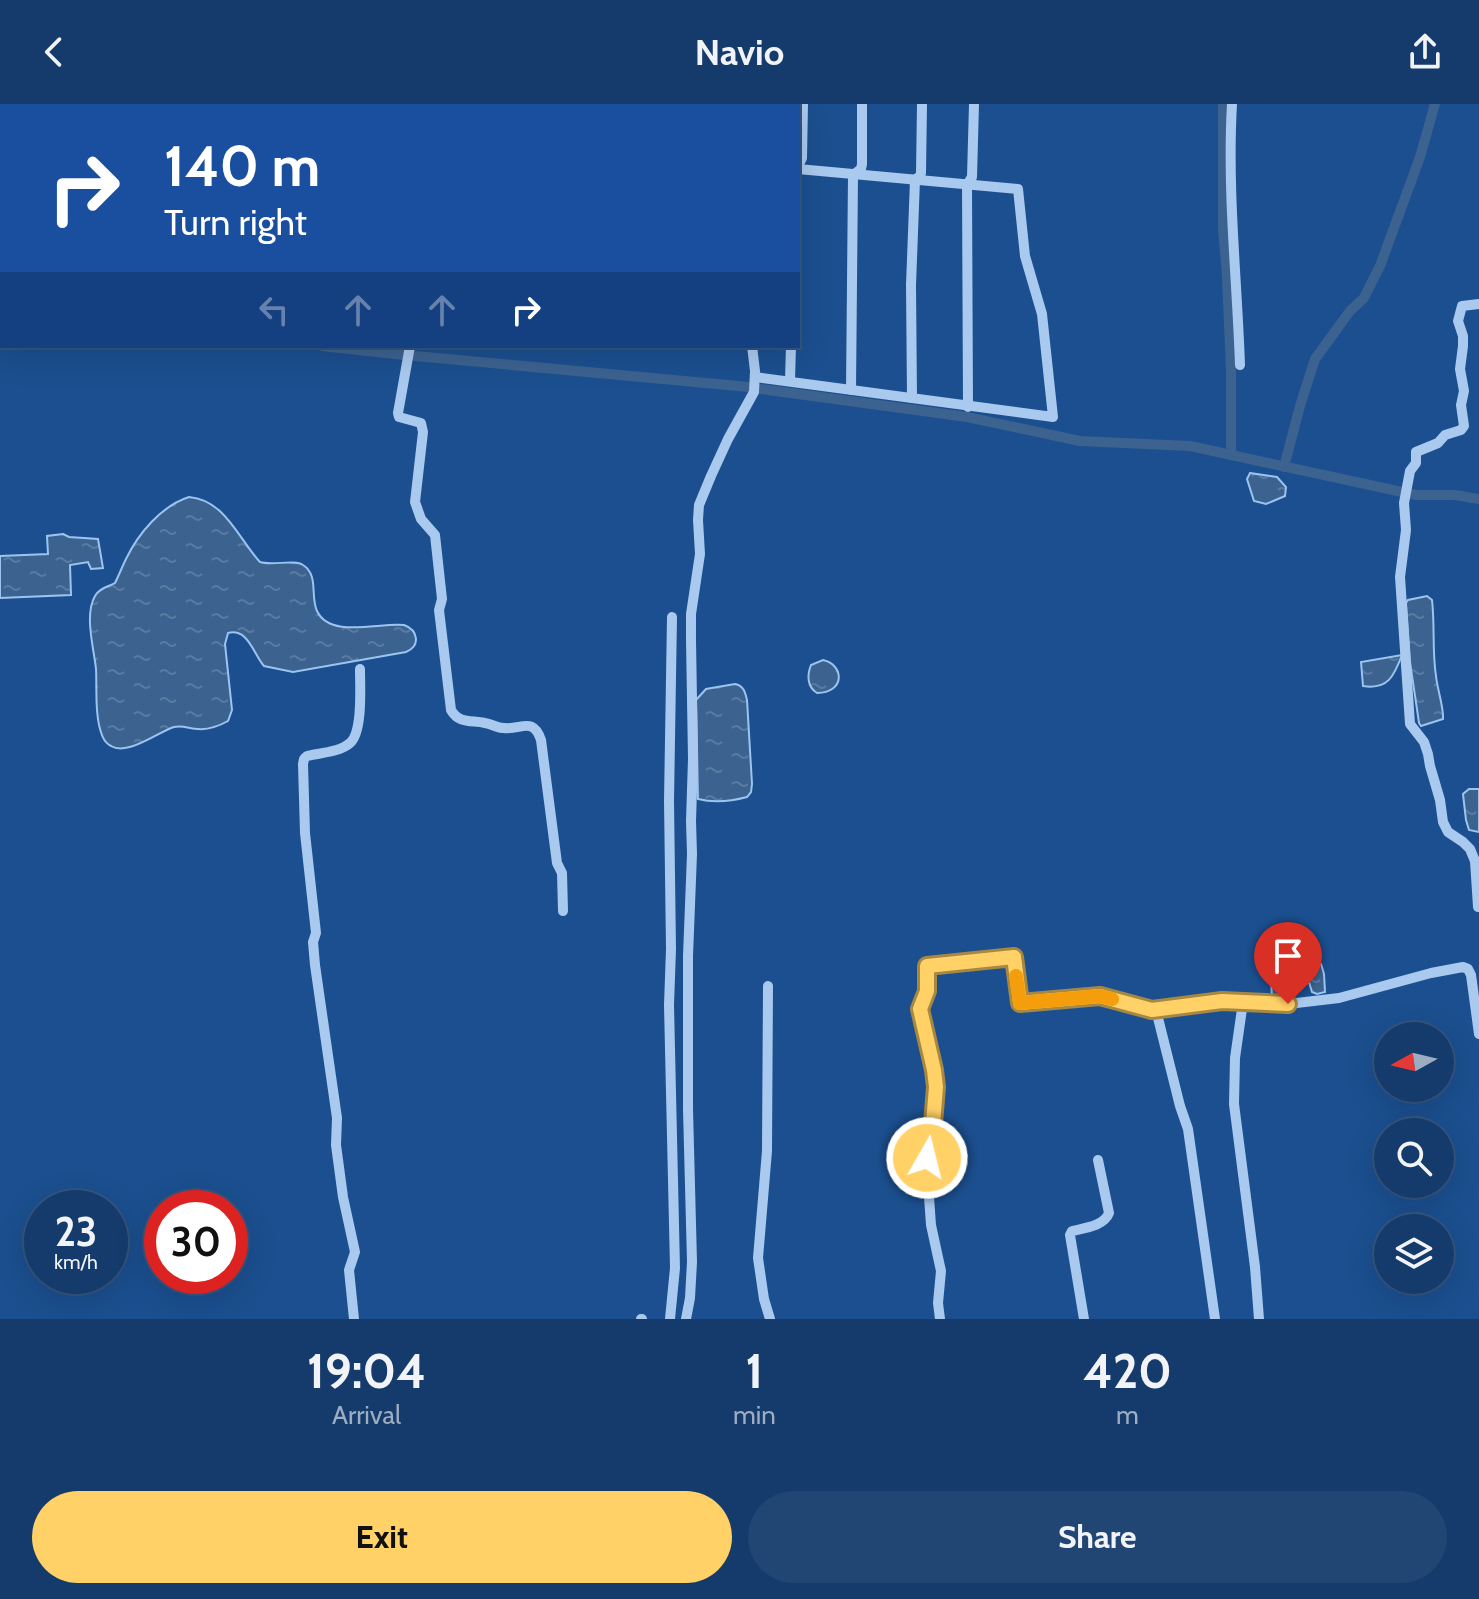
<!DOCTYPE html>
<html lang="en">
<head>
<meta charset="utf-8">
<style>
	:root { --surface:#143b6b; --page:#214673; --text:#f1f3f6; --muted:#9dadc1; --line:#33557e; --accent:#ffd166 }
	body { margin:0; font-family:Cabin,sans-serif; background:var(--page); color:var(--text); height:100vh; display:flex; flex-direction:column; font-size:30px; white-space:nowrap }
	* { box-sizing:border-box; margin:0 }
	p { font-size:26px; color:var(--muted) }
	.icon { flex:none; width:44px; height:44px; fill:none; stroke:currentColor; stroke-width:2; stroke-linecap:round; stroke-linejoin:round }
	.map { position:relative; height:1215px; overflow:hidden }
	.side { display:flex; flex-direction:column; background:var(--surface); flex:1 }
	.side>* { flex:none }
	.hud { position:absolute; left:0px; top:0px; width:800px; height:244px; box-shadow:0 8px 32px #0002,0 0 0 2px var(--line); background:#1a4fa0; color:#fff; overflow:hidden }
	.needle { width:52px; rotate:262deg }
	.tools { position:absolute; left:1374px; top:918px; display:grid; gap:16px }
	.tools a { display:grid; place-items:center; width:80px; height:80px; border-radius:50%; background:var(--surface); box-shadow:0 8px 32px #0002,0 0 0 2px var(--line); font-size:40px }
	.speed { position:absolute; left:24px; top:1086px; display:flex; gap:16px; font-size:40px; font-weight:700; text-align:center }
	.speed>* { display:grid; place-content:center; width:104px; height:104px; border-radius:50%; background:var(--surface); box-shadow:0 8px 32px #0002,0 0 0 2px var(--line); line-height:1 }
	.speed small { font-size:20px; font-weight:400 }
	.speed .limit { border:12px solid #d22; background:#fff; color:#111 }
	.pin { position:absolute; display:grid; place-items:center; width:68px; height:68px; color:#fff; margin:-82px -34px; border-radius:50% 50% 50% 0; rotate:-45deg; box-shadow:0 0 8px #0007 }
	.pin .icon { rotate:45deg }
	.me { position:absolute; width:88px; margin:-44px; rotate:8deg; stroke-linejoin:round; filter:drop-shadow(0 0 6px #0008) }
	.turn { display:flex; align-items:center; gap:28px; height:168px; padding:0 32px; font-size:36px }
	.turn .icon { width:104px; height:104px; stroke-width:2.5 }
	.turn b { display:block; font-size:56px; line-height:68px }
	.lanes { display:flex; align-items:center; height:76px; padding:0 32px; background:#0003; justify-content:center; gap:40px; direction:ltr }
	.lanes .off { opacity:.35 }
	.eta { display:flex; justify-content:space-evenly; align-items:center; height:136px; text-align:center }
	.eta b { font-size:48px; font-weight:700; line-height:56px }
	.cta { display:flex; gap:16px; margin-top:auto; padding:16px 32px }
	.cta a { flex:1; height:92px; border-radius:48px; background:var(--accent); color:#111; font-size:32px; font-weight:700; line-height:92px; text-align:center }
	.cta a+a { background:var(--page); color:var(--text) }
	header { display:flex; justify-content:space-between; align-items:center; height:104px; padding:0 32px; background:var(--surface); font-size:36px; font-weight:700 }
	.map>svg:first-child { display:block }
	.water { fill:url(#water-ripples); stroke:#9cc4f0; stroke-width:2 }
	.lines { fill:none; stroke-linecap:round; stroke-linejoin:round }
	.canal { stroke:#3c6290; stroke-width:10 }
	.minor { stroke:#a9c9ee; stroke-width:10 }
	.route-casing { stroke:#a68842; stroke-width:20 }
	.route { stroke:#ffd166; stroke-width:14 }
	.slow { stroke:#f59e0b; stroke-width:14 }
</style>
</head>
<body>
<header><svg class="icon" aria-label="back" viewBox="0 0 24 24"><path d="M15 5l-7 7 7 7"/></svg>Navio<svg class="icon" aria-label="share" viewBox="0 0 24 24"><path d="M12 15V3M7 8l5-5 5 5M5 13v7h14v-7"/></svg></header>
<div class="map">
<svg width="1479" height="1215" viewBox="0 0 1479 1215">
	<defs>
		<pattern id="water-ripples" width="26" height="14" patternUnits="userSpaceOnUse" patternTransform="scale(2)"><rect width="26" height="14" fill="#3c6290"/><path d="M2 4q2-2 4 0t4 0M15 11q2-2 4 0t4 0" fill="none" stroke="#597aa1"/></pattern>
	</defs>
	<rect width="100%" height="100%" fill="#1b4f8f"/>
	<!-- water -->
	<g class="water">
		<path d="M1250,369L1277,373L1286,383L1285,392L1266,400L1254,397L1247,375Z"/>
		<path d="M189,393C225,396 238,434 260,458C272,462 294,455 303,461C319,471 310,492 317,507C330,535 380,518 404,521C418,526 421,542 406,548L293,568L264,562C253,549 248,524 228,529L225,540L232,606L228,617C219,622 209,626 198,625C190,625 183,621 174,623C158,628 128,652 111,642C103,638 101,629 99,621C95,603 97,584 96,565C94,545 84,511 95,492C99,484 108,483 115,479C119,471 122,463 126,455C138,430 161,402 189,393Z"/>
		<path d="M63,430L69,433L98,435L103,464L91,465L88,458L70,461L71,491L0,494V452L48,450L47,432Z"/>
		<path d="M1427,492L1432,496C1435,521 1432,547 1436,572C1437,584 1444,604 1443,615L1421,622L1419,619L1410,558L1406,499L1408,496Z"/>
		<path d="M1402,551C1394,572 1388,586 1363,582L1361,558Z"/>
		<path d="M823,556C845,561 845,589 817,589C807,583 807,571 811,561Z"/>
		<path d="M735,580C744,582 745,588 747,596L752,680L751,688L747,693C732,697 714,699 698,695L696,596L706,585Z"/>
		<path d="M1469,685H1479V728L1469,726L1466,716L1463,690Z"/>
		<path d="M1293,853L1309,854L1321,860L1324,870L1325,888L1317,890L1312,888L1309,878C1296,866 1288,880 1283,891L1272,894L1270,856Z"/>
	</g>
	<g class="lines">
		<!-- canal -->
		<g class="canal">
			<path d="M1223,0V124L1227,172L1231,267V351"/>
			<path d="M322,242L404,251"/>
			<path d="M415,252L749,283"/>
			<path d="M761,285L967,313L1080,337L1190,342L1416,391H1455L1479,395"/>
			<path d="M1284,363L1300,302L1315,255L1350,207L1364,194L1380,162L1420,53L1435,0"/>
		</g>
		<!-- minor -->
		<g class="minor">
			<path d="M210,0V2"/>
			<path d="M307,0L308,2"/>
			<path d="M433,0V2"/>
			<path d="M507,0L508,2"/>
			<path d="M584,0L585,2"/>
			<path d="M1232,0C1227,87 1237,174 1240,261"/>
			<path d="M724,2V0"/>
			<path d="M798,62L802,54L803,0"/>
			<path d="M410,242L398,309L399,313L421,319L423,328L415,398L421,415L435,431L442,495L439,506L451,606C459,620 471,616 485,619C492,620 497,624 504,624C521,626 533,612 541,636L557,759L562,769L563,807"/>
			<path d="M755,273L1053,313L1042,210L1025,152L1018,85L798,65"/>
			<path d="M790,276L791,242"/>
			<path d="M851,286L853,71L861,65L862,60V0"/>
			<path d="M912,294L911,181L915,76L920,72L921,69L922,0"/>
			<path d="M968,303L967,81L972,73L974,0"/>
			<path d="M1478,803L1475,757L1470,745L1463,738L1448,728L1443,718L1440,696L1430,662L1428,650L1424,638L1410,620L1400,473L1406,426L1404,399L1410,367L1416,359V348L1438,339L1445,331L1461,326L1464,322L1461,301L1464,287L1460,265L1463,242V232L1458,217L1462,202L1479,200"/>
			<path d="M927,859V887L920,905L934,966L936,983L927,1065L931,1121L941,1167L938,1199L940,1215"/>
			<path d="M927,862L1014,853L1020,899L1100,892L1152,906L1222,897L1288,900L1339,894L1431,869L1463,863L1468,865L1471,871L1479,930"/>
			<path d="M768,882L767,1047L758,1154L764,1195L770,1215"/>
			<path d="M1243,898L1235,954L1234,1000L1255,1163L1259,1215"/>
			<path d="M1156,906L1180,1002L1188,1025L1215,1215"/>
			<path d="M354,1215L349,1166L355,1148L343,1093L336,1041L337,1014L315,861L313,838L316,829L305,729L303,660L304,655L307,652C320,649 340,648 350,639C363,628 360,582 360,565"/>
			<path d="M641,1215H642"/>
			<path d="M670,1215L675,1164L669,901L671,845L669,697L672,513"/>
			<path d="M686,1215L690,1194L692,1158L688,1005V852L692,750L691,717L693,655L691,536V510L700,450L698,416L699,401L711,372L728,335L754,288L755,267L752,242"/>
			<path d="M1084,1215L1070,1131L1072,1127C1085,1124 1104,1122 1109,1109L1098,1056"/>
		</g>
	</g>
	<g class="lines">
		<!-- route casing -->
		<g class="route-casing">
			<path id="route" d="M927,1054L932,1032L936,983L934,966L920,905L927,887V862L1014,853L1020,899L1100,892L1152,906L1222,897L1288,900"/>
		</g>
		<!-- route -->
		<use href="#route" class="route"/>
		<!-- slow -->
		<path class="slow" d="M1016,872L1020,899L1100,892L1112,895"/>
	</g>
</svg>
<div class="tools">
<a><svg class="needle" viewBox="-14 -14 28 28"><path d="M0-13l5 13h-10z" fill="#e53935"/><path d="M0 13l5-13h-10z" fill="#9dadc1"/></svg></a>
<a><svg class="icon" aria-label="search" viewBox="0 0 24 24"><circle cx="10" cy="10" r="6"/><path d="M15 15l6 6"/></svg></a>
<a><svg class="icon" aria-label="layers" viewBox="0 0 24 24"><path d="M12 4l9 5-9 5-9-5zM3 14l9 5 9-5"/></svg></a>
</div>
<div class="speed"><div>23<small>km/h</small></div><div class="limit">30</div></div>
<div class="pin" style="left:1288px;top:900px;background:#d93025"><svg class="icon" aria-label="arrive" viewBox="0 0 24 24"><path d="M6 21V4h12l-3 4 3 4H6"/></svg></div>
<svg class="me" style="left:927px;top:1054px" viewBox="-20 -20 40 40"><circle r="17" fill="#ffd166" stroke="#fff" stroke-width="3"/><path d="M0-11L8 9 0 5-8 9z" fill="#fff"/></svg>
<div class="hud">
<div class="turn"><svg class="icon" aria-label="right" viewBox="0 0 24 24"><path d="M7 20v-9h11M14 6l5 5-5 5"/></svg><div><b>140 m</b>Turn right</div></div>
<div class="lanes"><svg class="icon off" aria-label="left" viewBox="0 0 24 24"><path d="M17 20v-9H6M10 6l-5 5 5 5"/></svg><svg class="icon off" aria-label="ahead" viewBox="0 0 24 24"><path d="M12 20V5M6 11l6-6 6 6"/></svg><svg class="icon off" aria-label="ahead" viewBox="0 0 24 24"><path d="M12 20V5M6 11l6-6 6 6"/></svg><svg class="icon" aria-label="right" viewBox="0 0 24 24"><path d="M7 20v-9h11M14 6l5 5-5 5"/></svg></div>
</div>
</div>
<section class="side">
<div class="eta">
<div><b>19:04</b><p>Arrival</p></div>
<div><b>1</b><p>min</p></div>
<div><b>420</b><p>m</p></div>
</div>
<div class="cta"><a>Exit</a><a>Share</a></div>
</section>
</body>
</html>
